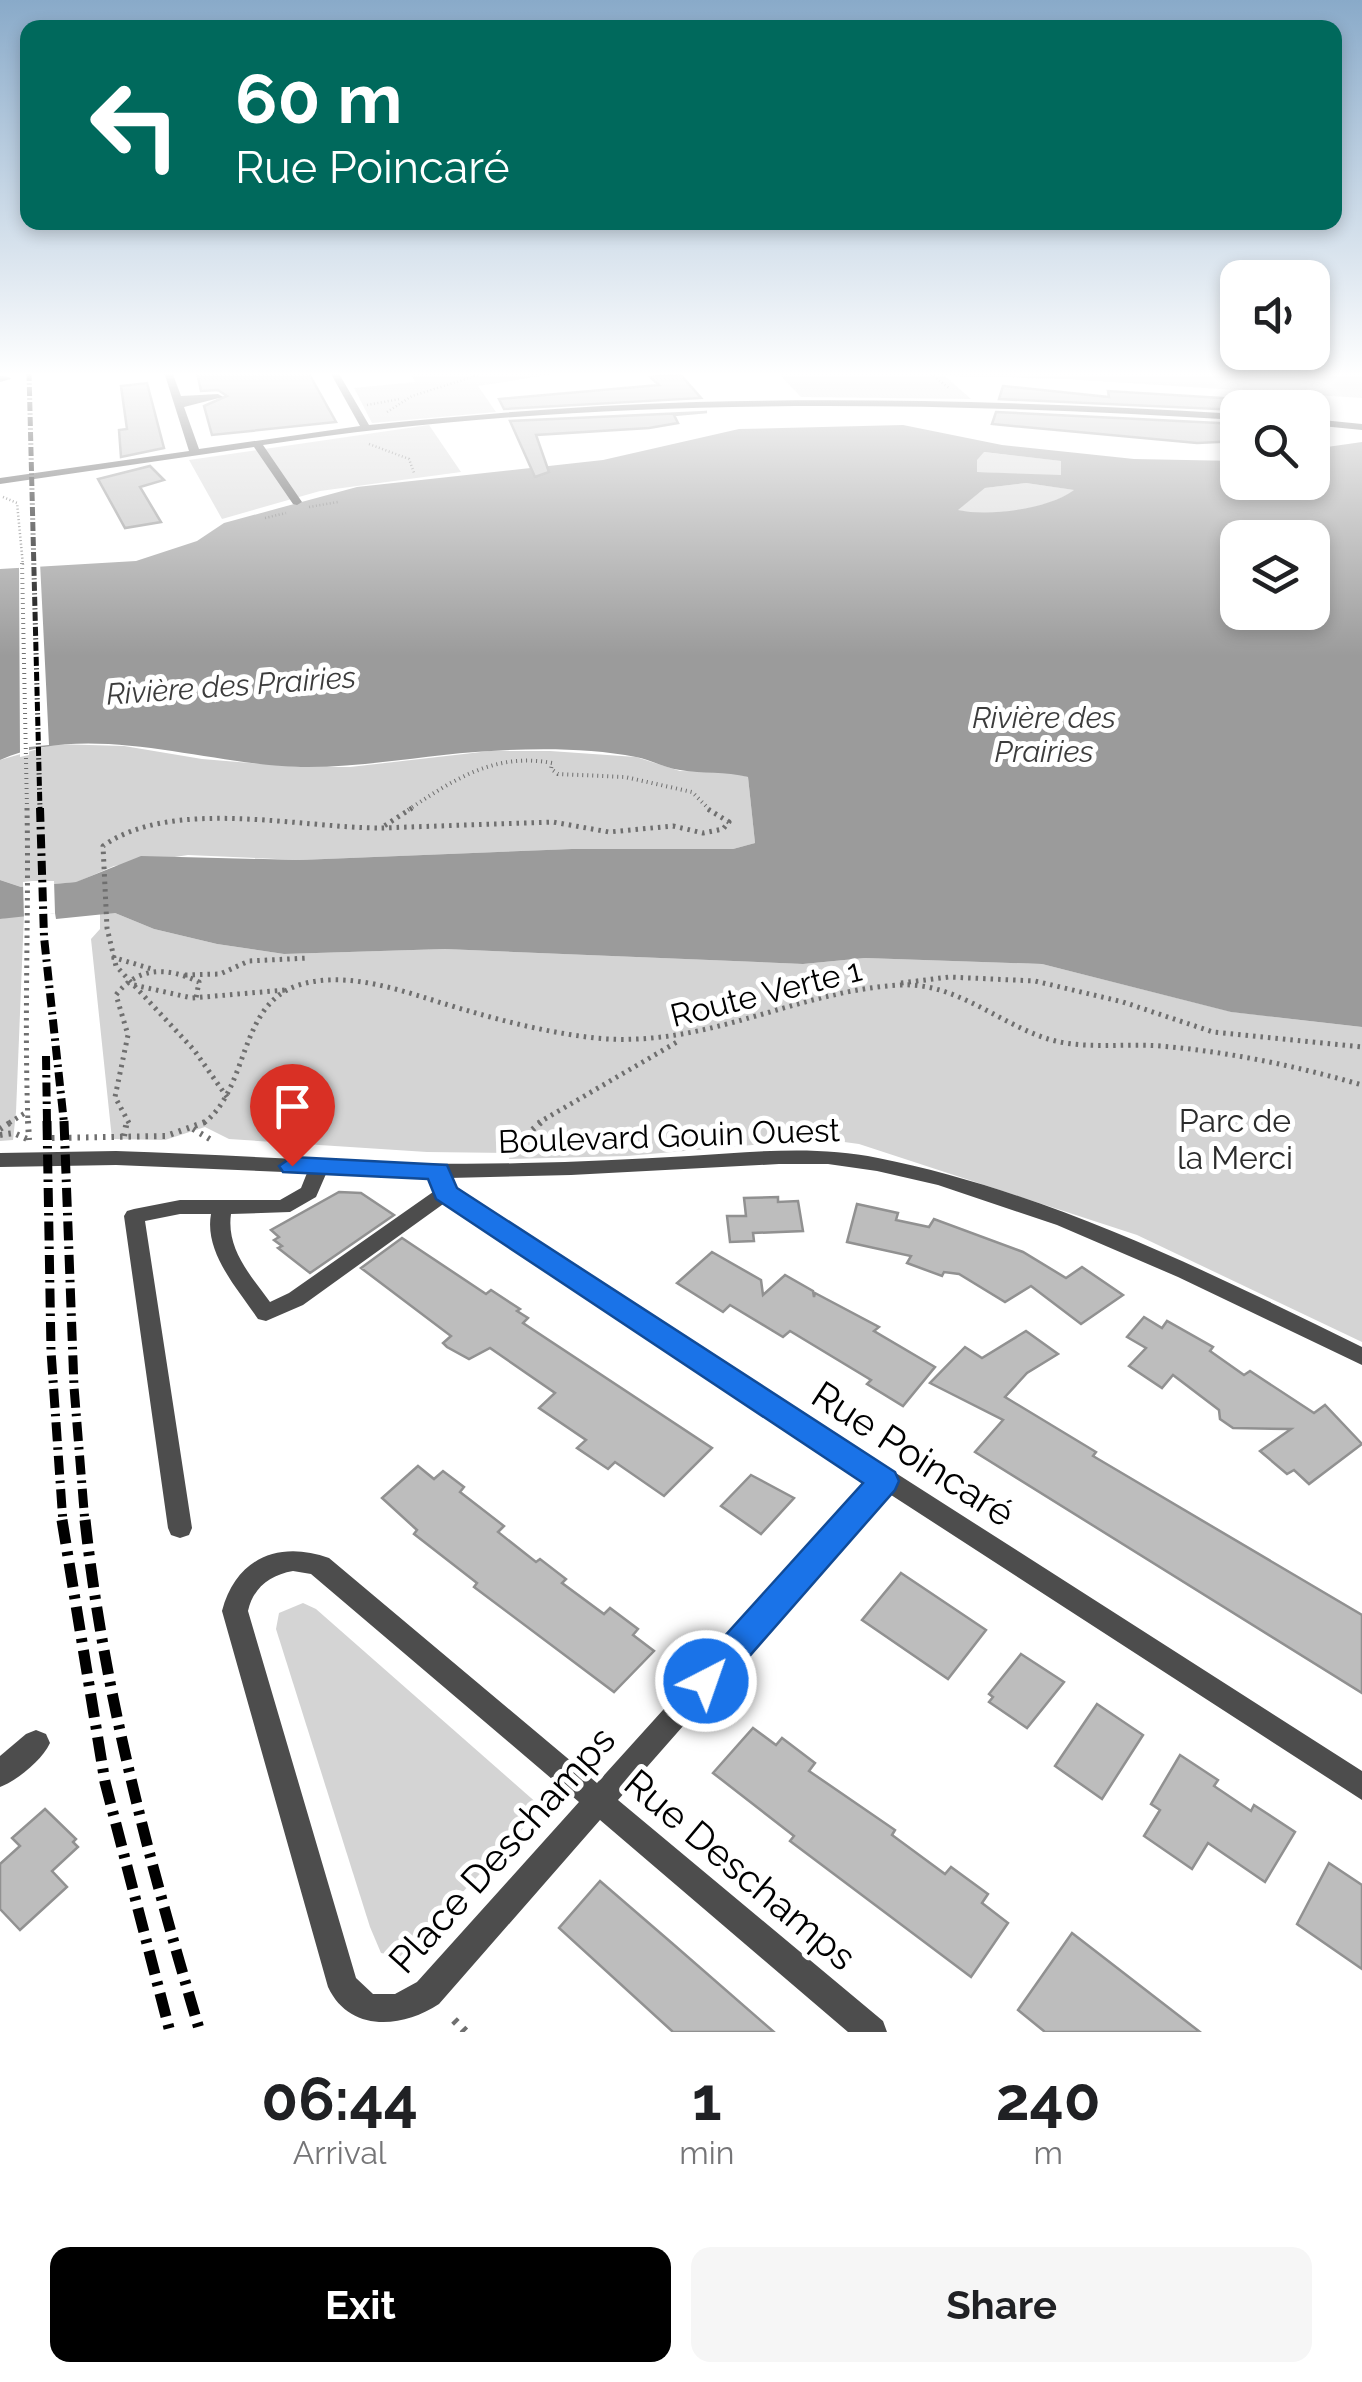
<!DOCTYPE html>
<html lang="en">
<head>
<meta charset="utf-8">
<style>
	:root { --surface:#fff; --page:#f6f6f6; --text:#202124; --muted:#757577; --accent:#000 }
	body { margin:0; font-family:Raleway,sans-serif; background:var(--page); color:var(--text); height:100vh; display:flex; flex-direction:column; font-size:38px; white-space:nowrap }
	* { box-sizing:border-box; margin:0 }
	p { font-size:32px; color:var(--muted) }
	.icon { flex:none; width:55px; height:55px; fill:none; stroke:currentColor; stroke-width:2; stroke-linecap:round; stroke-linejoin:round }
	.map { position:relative; height:2032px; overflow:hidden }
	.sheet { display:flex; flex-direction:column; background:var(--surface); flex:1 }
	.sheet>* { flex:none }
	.hud { position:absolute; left:20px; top:20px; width:1322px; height:210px; border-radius:20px; box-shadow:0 5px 15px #0003; background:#00695c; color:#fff; overflow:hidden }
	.fabs { position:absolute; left:1220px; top:260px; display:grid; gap:20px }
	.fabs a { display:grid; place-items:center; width:110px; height:110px; border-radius:20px; background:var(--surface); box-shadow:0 5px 15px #0003; font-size:50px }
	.pin { position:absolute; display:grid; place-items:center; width:85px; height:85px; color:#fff; margin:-102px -42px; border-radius:50% 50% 50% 0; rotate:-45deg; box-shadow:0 0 10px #0007 }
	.pin .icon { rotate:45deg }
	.me { position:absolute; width:110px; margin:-55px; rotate:41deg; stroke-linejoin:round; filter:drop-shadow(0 0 8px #0008) }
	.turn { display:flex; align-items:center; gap:35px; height:210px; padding:0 50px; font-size:45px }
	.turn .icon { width:130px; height:130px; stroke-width:2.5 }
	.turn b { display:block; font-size:70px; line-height:85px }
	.eta { display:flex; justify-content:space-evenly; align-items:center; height:170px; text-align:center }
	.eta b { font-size:60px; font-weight:700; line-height:70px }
	.primary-button { display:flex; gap:20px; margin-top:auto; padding:20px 50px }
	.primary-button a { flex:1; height:115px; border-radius:20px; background:var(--accent); color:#fff; font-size:40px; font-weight:700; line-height:115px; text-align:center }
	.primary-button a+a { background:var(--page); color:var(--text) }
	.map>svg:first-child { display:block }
	.green { fill:#d4d4d4 }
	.water { fill:#9b9b9b; fill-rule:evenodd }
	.pier { fill:#fff }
	.building { fill:#bdbdbd; stroke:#919191; stroke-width:2.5 }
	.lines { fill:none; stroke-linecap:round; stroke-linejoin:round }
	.path-far4 { stroke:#6f6f6f; stroke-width:2.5; stroke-dasharray:1 2.5; stroke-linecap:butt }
	.path-far3 { stroke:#6f6f6f; stroke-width:4; stroke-dasharray:1 4; stroke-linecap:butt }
	.path-far2 { stroke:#6f6f6f; stroke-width:5; stroke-dasharray:2.5 5; stroke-linecap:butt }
	.path-far1 { stroke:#6f6f6f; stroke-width:6; stroke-dasharray:2.5 6; stroke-linecap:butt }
	.path { stroke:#6f6f6f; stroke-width:8; stroke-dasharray:4 8; stroke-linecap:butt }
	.minor { fill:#4d4d4d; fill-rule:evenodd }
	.rail-far3 { stroke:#000; stroke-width:5; stroke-dasharray:9 2.5 1 2.5; stroke-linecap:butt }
	.rail-far2 { stroke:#000; stroke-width:8; stroke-dasharray:14 5 2.5 5; stroke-linecap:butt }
	.rail-far1 { stroke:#000; stroke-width:9; stroke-dasharray:19 6 2.5 6; stroke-linecap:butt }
	.rail { stroke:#000; stroke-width:11; stroke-dasharray:24 8 4 8; stroke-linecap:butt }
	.route { fill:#1a73e8; stroke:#114b97; stroke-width:2.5 }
	.labels { text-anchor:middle; stroke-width:10; stroke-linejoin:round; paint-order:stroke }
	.far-water-label { font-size:30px; font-style:italic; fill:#3c3c3c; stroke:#fff }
	.street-label { font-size:32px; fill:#000; stroke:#fff }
	.park-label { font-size:32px; fill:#2b2b2b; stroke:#fff }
	.near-street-label { font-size:38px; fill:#000; stroke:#fff }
</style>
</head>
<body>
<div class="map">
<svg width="1362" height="2032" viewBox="0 0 1362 2032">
	<rect width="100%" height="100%" fill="#fff"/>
	<!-- green -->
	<g class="green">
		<path d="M409,372H567L478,386L496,412L372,423L354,388L415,382Z"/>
		<path d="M777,372H1362V398L1066,379L945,376L971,399L801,397Z"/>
		<path d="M429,425L461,472L320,491L222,519L189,460Z"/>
		<path d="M983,452L1062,461L1061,476L977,472V459Z"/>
		<path d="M1026,483L1075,490C1049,509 989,518 957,510L985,488Z"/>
		<path d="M55,744L124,746L202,759L300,767H350L490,751H550L636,757L680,771L730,772L748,777L755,843L733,849H572L300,860L188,855L114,866L77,882L21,887L0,880V760Z"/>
		<path d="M100,913H115L154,929L217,944L284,954L445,949L803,964L865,958L1042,964L1232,1012L1362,1027V1342L1137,1235L859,1144L822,1139L627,1156L509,1159L510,1153L427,1152L229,1139L205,1127L165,1140L112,1139L91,939L100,929Z"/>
		<path d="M24,914L16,1112L13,1140L0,1141V919Z"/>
		<path d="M303,1603L316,1609L539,1805L534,1817L401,1957L381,1953L370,1927L276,1629L279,1613Z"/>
	</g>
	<!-- water -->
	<path class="water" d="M903,425L1002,445L1134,459L1237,461L1238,482H1312L1313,449L1362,442V1027L1231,1012L1042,964L865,958L803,964L445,949L284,954L217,944L154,929L115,913L56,919L55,913L0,919V880L21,887L76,882L141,856L300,860L572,849H733L755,843L748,777C725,771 703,774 680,770C665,768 651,760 636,757C591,748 537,748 491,751C428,754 366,768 301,767C206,765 89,720 0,760V569L136,561L197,541L224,523L357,487L603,460L739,429ZM984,452L1061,461V475L977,472V460ZM1026,483L1074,490C1049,509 989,517 958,510L985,488ZM1238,538H1312V612H1238Z"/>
	<!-- pier -->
	<g class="pier">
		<path d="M40,562L49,745L29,747V755L20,757L19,566Z"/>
		<path d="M32,881H54L55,913L24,919L23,882Z"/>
	</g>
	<!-- building -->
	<g class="building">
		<path d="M197,372H308L336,422L212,435L204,406L227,396L218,390L201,391Z"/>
		<path d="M680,374L701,398L504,409L499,399L659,385L650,377Z"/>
		<path d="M147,383L164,448L121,457L119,430L127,429L121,386Z"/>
		<path d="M1003,386L1109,397L1108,391L1222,398L1238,400V410L999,399Z"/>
		<path d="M707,412L674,415L678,423L649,428L536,435L549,472L535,477L510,421Z"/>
		<path d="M996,412L1238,424V441L1197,443L992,424Z"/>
		<path d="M150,466L164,480L140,487L161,522L125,528L98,479Z"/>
		<path d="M339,1192L361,1193L394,1215L310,1273L278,1248L282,1246L274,1240L279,1237L271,1230Z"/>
		<path d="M778,1197V1202L798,1201L803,1231L753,1233L754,1241L730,1242L727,1216H746L744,1198Z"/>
		<path d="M857,1204L898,1213L896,1220L929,1227L934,1219L1023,1252L1066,1278L1082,1267L1123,1295L1081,1324L1031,1286L1005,1302L959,1274L944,1272L942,1276L907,1263L911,1256L847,1242Z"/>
		<path d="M402,1238L486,1294L491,1290L520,1309L517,1311L528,1318L523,1323L712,1448L664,1496L615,1462L608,1469L577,1448L586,1440L539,1408L555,1393L490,1348L469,1359L447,1347L443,1343L451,1336L361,1268Z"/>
		<path d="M712,1252L761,1280L763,1295L785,1275L813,1291L814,1297L815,1293L879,1327L874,1331L935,1367L903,1406L867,1384L871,1380L790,1331L783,1337L730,1305L723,1312L677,1283Z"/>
		<path d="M1144,1317L1162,1328L1167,1321L1213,1347L1210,1351L1244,1375L1250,1371L1314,1413L1325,1405L1362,1444L1309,1484L1294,1470L1287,1474L1260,1451L1291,1429L1233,1428L1220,1419L1219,1410L1173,1375L1162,1388L1129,1366L1146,1348L1127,1337Z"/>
		<path d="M1026,1331L1058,1354L1027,1373L1005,1397L1096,1452L1093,1456L1362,1615V1693L975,1452L1003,1420L930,1383L965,1347L982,1358Z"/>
		<path d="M418,1466L434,1479L443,1471L464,1487L460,1492L504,1526L498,1532L536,1562L540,1559L566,1579L562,1583L604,1614L610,1608L638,1629L633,1635L654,1651L614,1692L474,1587L477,1583L414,1534L417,1530L382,1498Z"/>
		<path d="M751,1475L794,1498L761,1534L721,1506Z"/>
		<path d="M901,1573L986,1630L948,1679L862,1620Z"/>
		<path d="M1021,1654L1064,1682L1027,1728L989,1702L993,1697L989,1694Z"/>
		<path d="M1097,1704L1143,1735L1102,1799L1055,1766Z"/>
		<path d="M753,1728L776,1745L782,1738L815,1763L809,1771L895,1830L892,1835L945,1874L951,1867L988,1894L982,1903L1008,1923L971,1977L790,1841L794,1836L713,1773Z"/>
		<path d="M1180,1755L1218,1780L1214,1786L1251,1811L1254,1805L1295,1832L1265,1882L1208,1843L1192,1869L1144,1836L1160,1810L1151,1804Z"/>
		<path d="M45,1809L76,1839L73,1842L78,1847L52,1871L67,1887L20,1930L0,1909V1864L20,1846L12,1838Z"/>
		<path d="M1329,1863L1362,1885V1969L1297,1924Z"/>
		<path d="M600,1881L673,1944L774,2032H673L559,1928Z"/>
		<path d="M1072,1933L1200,2032H1045L1018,2010Z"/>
	</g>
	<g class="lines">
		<!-- path-far4 -->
		<g class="path-far4">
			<path d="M928,372L949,388"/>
			<path d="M367,405L400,399"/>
			<path d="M387,412L412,396L488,372"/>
			<path d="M369,444L409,459L414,473"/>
			<path d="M3,497L17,503L23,565"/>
			<path d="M309,507L338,502"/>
			<path d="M265,518L286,513"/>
		</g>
		<!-- path-far3 -->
		<g class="path-far3">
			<path d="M22,563L27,810"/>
			<path d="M408,810C453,780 495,752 552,763L551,769L558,774L625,777L692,792L710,810"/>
		</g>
		<!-- path-far2 -->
		<g class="path-far2">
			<path d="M27,808C29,913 24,1018 28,1123"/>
			<path d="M412,808L381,828L553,822L609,832L673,826L703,833L723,829L729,822L706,808"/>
			<path d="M112,957L152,969"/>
			<path d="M185,975L220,974L249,961L309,958"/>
			<path d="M901,983L949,977L1035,981L1123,1002L1213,1032L1362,1047"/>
			<path d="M134,985L192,998L285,990"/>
			<path d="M227,1097L194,1050L116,966L107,928L103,846C172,797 299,828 381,828"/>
			<path d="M9,1123L25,1113"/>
			<path d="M129,1123L115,1097L128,1035L116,995C138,966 168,967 199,982L196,998"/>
			<path d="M204,1123C250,1087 238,1004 299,985C353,968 417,997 469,1011C510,1023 552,1033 595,1038C706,1049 794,991 900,985C955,982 998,1023 1048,1039C1084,1050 1124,1043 1161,1046C1230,1052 1296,1066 1362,1085"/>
			<path d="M538,1123L677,1042"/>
		</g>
		<!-- path-far1 -->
		<g class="path-far1">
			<path d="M28,1121L29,1140"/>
			<path d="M0,1129L13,1121"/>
			<path d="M193,1129L213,1141"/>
			<path d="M0,1135L14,1133L27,1139"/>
			<path d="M124,1136L127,1121"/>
			<path d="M52,1138L166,1136L208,1121"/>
			<path d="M506,1151L543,1121"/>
		</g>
		<!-- path -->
		<path class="path" d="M454,2020L466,2032"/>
		<!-- minor -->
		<g class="minor">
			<path d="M164,372H172L181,396L218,394L223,397L184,407L199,449L360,426L330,372H338L369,425C478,414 587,405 696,402C877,397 1057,403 1238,414V420C913,400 586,396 263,445L302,502L297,505L293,504L254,447L0,484V478L189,451Z"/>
			<path d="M0,376L9,377L11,379L0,382Z"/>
			<path d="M1312,419L1362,424V430L1312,425Z"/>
			<path d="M116,1151C251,1155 387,1167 523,1163C579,1162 634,1159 689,1156C752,1152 816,1145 878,1158C1048,1192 1207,1271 1362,1347V1365L1178,1277L1057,1225L938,1185L877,1171L828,1164H779L571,1175L449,1178L451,1187L500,1220L1362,1771V1800L888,1493L618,1800L883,2021L887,2032H848L600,1820L439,2004C401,2029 349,2032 328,1987L222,1611C236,1558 279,1540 329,1558L597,1783L870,1481L446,1202L303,1305L266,1321L258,1319C238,1289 204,1253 211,1214H180L145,1221L192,1528L189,1535L180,1538L171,1535L168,1528L124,1216L127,1211L134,1209L180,1200H280L301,1188L307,1173L116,1165L0,1167V1153ZM326,1174L430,1177L433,1192L289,1293L270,1302C251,1276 226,1249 231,1214L290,1212L316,1197ZM293,1571L311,1574L579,1802L417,1982L395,1994H373L356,1978L248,1611C253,1588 270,1575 293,1571Z"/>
			<path d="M36,1730L46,1734L50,1743C42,1760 18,1780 0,1787V1756L26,1734Z"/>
		</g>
		<!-- rail-far3 -->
		<path class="rail-far3" d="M29,372L40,810"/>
		<!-- rail-far2 -->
		<g class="rail-far2">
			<path d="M40,808L44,937L64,1123"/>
			<path d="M46,1056L47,1123"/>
		</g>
		<!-- rail-far1 -->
		<g class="rail-far1">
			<path d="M47,1121L51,1351L63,1523"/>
			<path d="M64,1121L74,1387L85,1523"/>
		</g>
		<!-- rail -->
		<g class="rail">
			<path d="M62,1520L105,1782L170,2032"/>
			<path d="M85,1520C104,1695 150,1864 200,2032"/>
		</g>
	</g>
	<!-- sky -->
	<linearGradient id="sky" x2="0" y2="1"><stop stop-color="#89aac9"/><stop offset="0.57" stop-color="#fff"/><stop offset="1" stop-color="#fff" stop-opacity="0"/></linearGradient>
	<rect width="1362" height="656" fill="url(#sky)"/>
	<!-- route -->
	<path class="route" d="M292,1157L447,1165L457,1188L895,1472L899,1481L895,1490L718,1692L706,1697L694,1692L689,1681L694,1670L863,1483L436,1199L428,1179L283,1172L279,1166Z"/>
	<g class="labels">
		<!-- far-water labels -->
		<g class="far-water-label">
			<text transform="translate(231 686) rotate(-4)" y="10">Rivière des Prairies</text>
			<text x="1044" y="728">Rivière des<tspan x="1044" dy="34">Prairies</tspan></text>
		</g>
		<!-- street labels -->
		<g class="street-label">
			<text transform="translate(766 993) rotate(-14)" y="11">Route Verte 1</text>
			<text transform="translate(669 1136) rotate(-2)" y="11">Boulevard Gouin Ouest</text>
		</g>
		<!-- park labels -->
		<g class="park-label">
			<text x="1235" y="1132">Parc de<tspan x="1235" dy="37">la Merci</tspan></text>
		</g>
		<!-- near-street labels -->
		<g class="near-street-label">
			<text transform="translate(913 1454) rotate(33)" y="13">Rue Poincaré</text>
			<text transform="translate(502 1850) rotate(-48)" y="13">Place Deschamps</text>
			<text transform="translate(740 1870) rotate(40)" y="13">Rue Deschamps</text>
		</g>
	</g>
</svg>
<div class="fabs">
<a><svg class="icon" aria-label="sound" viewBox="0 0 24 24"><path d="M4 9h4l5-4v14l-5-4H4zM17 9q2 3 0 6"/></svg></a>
<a><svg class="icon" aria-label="search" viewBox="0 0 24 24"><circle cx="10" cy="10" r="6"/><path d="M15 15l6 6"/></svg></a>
<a><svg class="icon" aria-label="layers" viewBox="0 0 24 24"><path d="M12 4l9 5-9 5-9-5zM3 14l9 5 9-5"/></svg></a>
</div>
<div class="pin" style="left:292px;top:1166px;background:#d93025"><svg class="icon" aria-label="arrive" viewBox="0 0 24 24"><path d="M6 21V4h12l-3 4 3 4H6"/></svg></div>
<svg class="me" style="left:706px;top:1681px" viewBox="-20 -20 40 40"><circle r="17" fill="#1a73e8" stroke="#fff" stroke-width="3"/><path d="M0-11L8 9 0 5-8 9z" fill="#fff"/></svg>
<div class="hud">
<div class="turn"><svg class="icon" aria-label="left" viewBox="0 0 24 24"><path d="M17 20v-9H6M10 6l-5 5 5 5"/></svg><div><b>60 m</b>Rue Poincaré</div></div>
</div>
</div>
<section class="sheet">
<div class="eta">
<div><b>06:44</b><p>Arrival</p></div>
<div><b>1</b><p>min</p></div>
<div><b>240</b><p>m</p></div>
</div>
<div class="primary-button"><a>Exit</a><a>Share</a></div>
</section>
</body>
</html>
